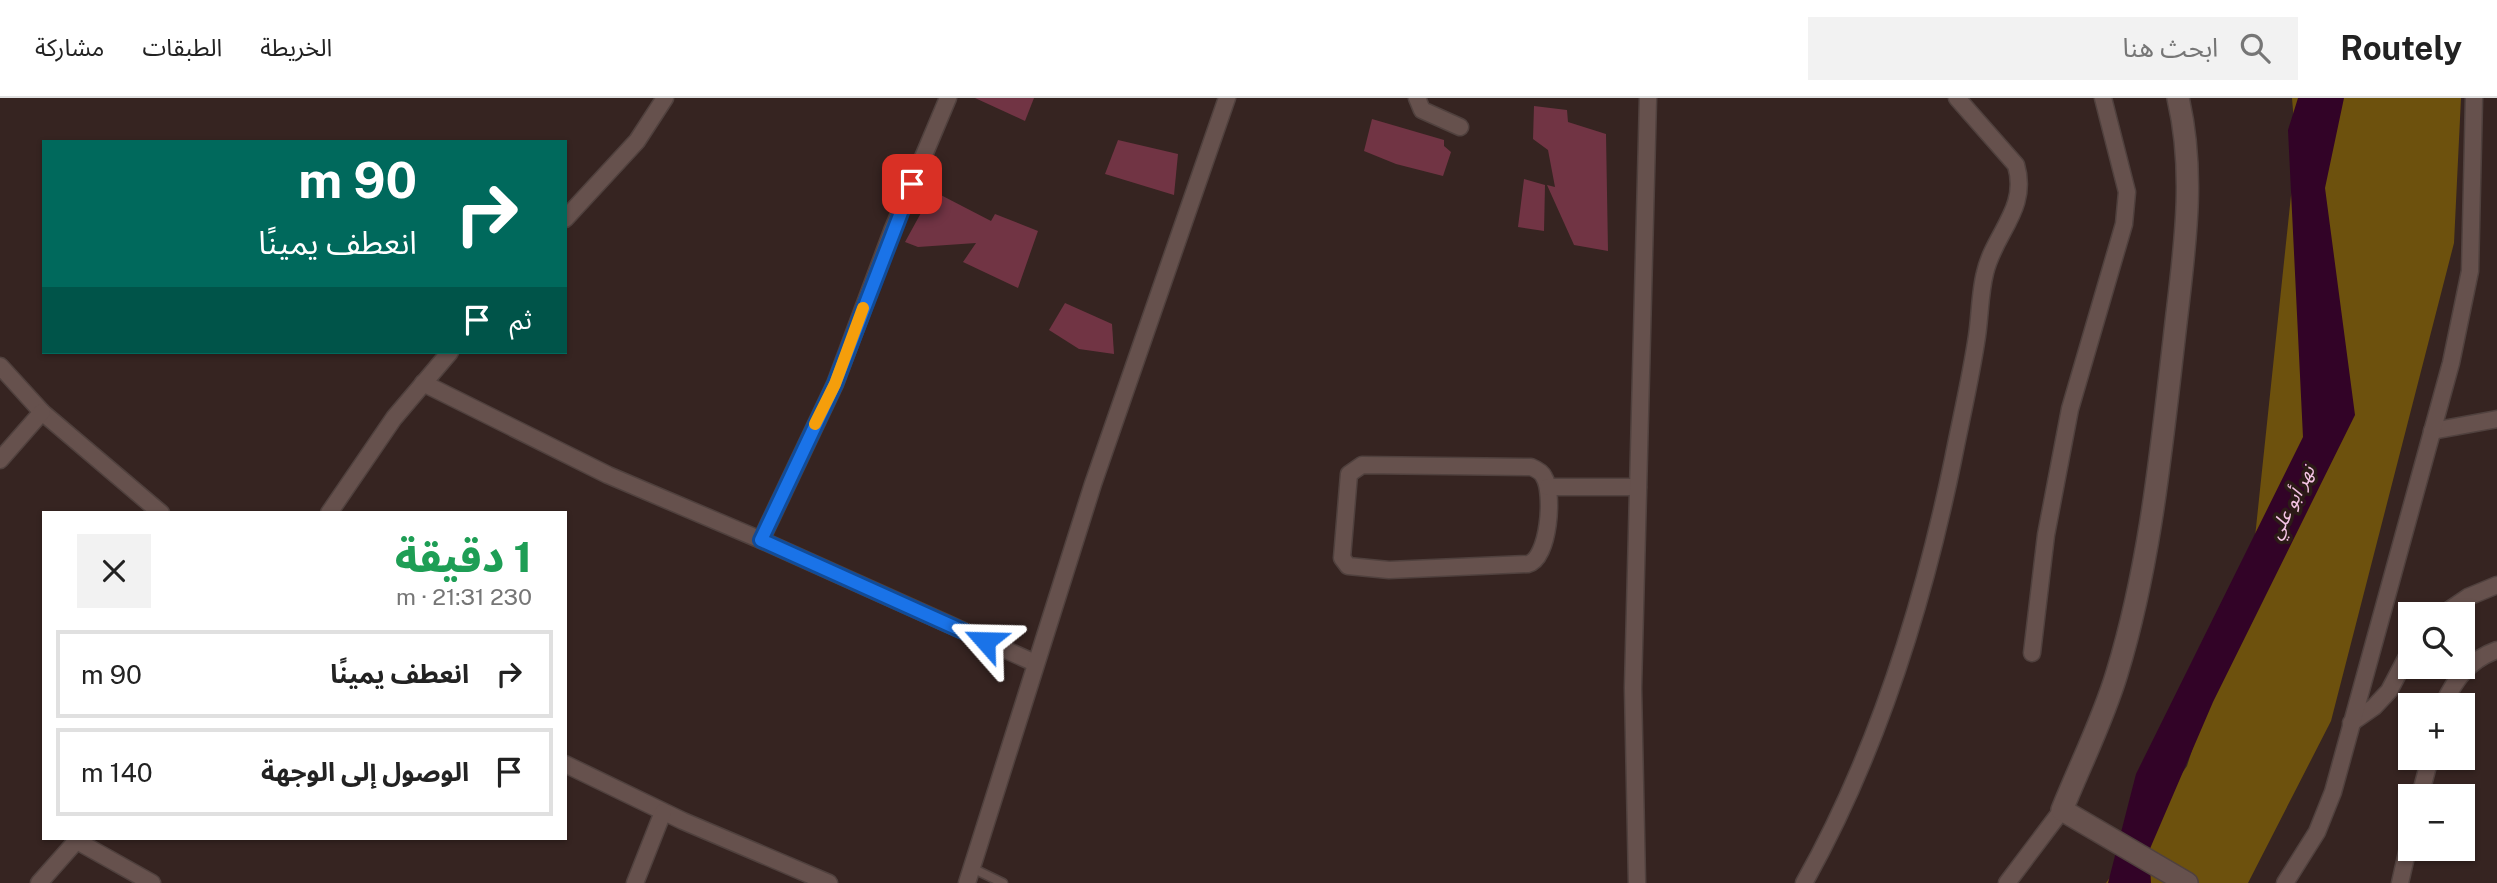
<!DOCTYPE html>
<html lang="ar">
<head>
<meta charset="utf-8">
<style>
	:root { --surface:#fff; --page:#f2f2f2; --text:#222; --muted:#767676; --line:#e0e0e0 }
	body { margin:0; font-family:"Public Sans","Noto Sans Arabic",sans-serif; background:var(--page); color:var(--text); direction:rtl; height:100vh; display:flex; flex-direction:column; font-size:26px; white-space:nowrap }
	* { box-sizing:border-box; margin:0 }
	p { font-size:23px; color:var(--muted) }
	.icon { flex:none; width:38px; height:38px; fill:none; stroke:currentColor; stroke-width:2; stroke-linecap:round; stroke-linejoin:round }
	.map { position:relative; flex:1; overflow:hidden; direction:ltr }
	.details { position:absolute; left:42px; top:413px; width:525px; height:329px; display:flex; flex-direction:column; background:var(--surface); border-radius:0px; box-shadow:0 2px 5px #0004; direction:rtl }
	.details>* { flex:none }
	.banner { position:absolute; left:42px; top:42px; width:525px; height:214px; border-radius:0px; box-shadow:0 2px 5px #0004; direction:rtl; background:#00695c; color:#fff; overflow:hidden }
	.controls { position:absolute; left:2398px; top:504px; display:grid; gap:14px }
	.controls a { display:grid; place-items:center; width:77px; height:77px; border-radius:0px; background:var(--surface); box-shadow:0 2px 5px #0004; font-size:35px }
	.pin { position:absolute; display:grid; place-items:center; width:60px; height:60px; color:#fff; margin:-30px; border-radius:14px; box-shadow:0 4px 10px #0006 }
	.me { position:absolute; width:77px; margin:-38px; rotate:295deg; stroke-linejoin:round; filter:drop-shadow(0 0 5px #0008) }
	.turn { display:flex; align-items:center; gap:24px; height:147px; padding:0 35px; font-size:32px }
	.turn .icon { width:91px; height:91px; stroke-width:2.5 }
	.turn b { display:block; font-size:49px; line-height:60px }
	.then { display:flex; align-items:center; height:66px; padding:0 35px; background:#0003; gap:14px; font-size:26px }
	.round { display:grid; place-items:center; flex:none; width:74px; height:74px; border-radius:0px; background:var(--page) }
	.overview { display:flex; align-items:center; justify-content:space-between; height:119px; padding:0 35px }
	h1 { font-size:42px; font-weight:800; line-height:52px; color:#1e9e55 }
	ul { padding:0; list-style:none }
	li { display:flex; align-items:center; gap:21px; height:88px; margin:0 14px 10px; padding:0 21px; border:4px solid var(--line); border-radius:0px }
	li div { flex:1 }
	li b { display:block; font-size:26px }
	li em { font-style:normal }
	header { display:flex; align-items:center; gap:42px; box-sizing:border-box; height:98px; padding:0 35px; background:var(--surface); border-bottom:2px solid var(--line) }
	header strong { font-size:33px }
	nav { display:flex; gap:38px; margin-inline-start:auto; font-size:24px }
	.search { width:490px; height:63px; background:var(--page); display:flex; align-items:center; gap:18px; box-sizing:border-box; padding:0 24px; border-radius:0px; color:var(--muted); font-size:26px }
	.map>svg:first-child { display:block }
	.forest { fill:#6d510d }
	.water { fill:#320327 }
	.building { fill:#713444 }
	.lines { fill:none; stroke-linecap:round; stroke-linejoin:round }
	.service-casing { stroke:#50413e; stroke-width:11 }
	.minor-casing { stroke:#50413e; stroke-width:19 }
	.tertiary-casing { stroke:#50413e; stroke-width:24 }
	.service { stroke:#66514d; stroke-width:8 }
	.minor { stroke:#66514d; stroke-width:16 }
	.tertiary { stroke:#66514d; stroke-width:21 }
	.route-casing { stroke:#114b97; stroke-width:18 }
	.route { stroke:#1a73e8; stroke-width:12 }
	.slow { stroke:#f59e0b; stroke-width:12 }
	.labels { text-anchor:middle; stroke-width:7; stroke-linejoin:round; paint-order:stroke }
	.water-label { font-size:19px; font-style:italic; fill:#f6c4e5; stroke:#2c1b17 }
</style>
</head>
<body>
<header>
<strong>Routely</strong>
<div class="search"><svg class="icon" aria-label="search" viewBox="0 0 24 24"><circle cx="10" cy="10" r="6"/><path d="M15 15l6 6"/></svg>ابحث هنا</div>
<nav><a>الخريطة</a><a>الطبقات</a><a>مشاركة</a></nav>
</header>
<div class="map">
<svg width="2497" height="785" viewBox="0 0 2497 785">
	<rect width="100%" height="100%" fill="#362421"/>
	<!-- forest -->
	<path class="forest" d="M2292,0H2461L2454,145L2331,623L2248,785H2106L2187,668L2253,458L2296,50Z"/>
	<!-- water -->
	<path class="water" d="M2298,0H2344L2325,90L2355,317L2213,604L2149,753L2151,785H2108L2136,676L2303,339L2288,32Z"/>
	<!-- building -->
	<g class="building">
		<path d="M975,0H1034L1025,23Z"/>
		<path d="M1534,8L1567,12L1568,24L1606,36L1608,153L1574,147L1547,87L1555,89L1548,52L1533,41Z"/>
		<path d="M1372,21L1444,42V48L1451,54L1443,78L1396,66L1364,53Z"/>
		<path d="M1118,42L1178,56L1174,97L1105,76Z"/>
		<path d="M1524,81L1545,87L1544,133L1518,129Z"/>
		<path d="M933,93L991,123L995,116L1038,133L1018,190L963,164L976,145L918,149L905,144Z"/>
		<path d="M1065,205L1112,226L1114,256L1079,251L1049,232Z"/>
	</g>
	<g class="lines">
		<!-- service casing -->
		<g class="service-casing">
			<path id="service" d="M972,770L1003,785"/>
		</g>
		<!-- minor casing -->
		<g class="minor-casing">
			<g id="minor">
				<path d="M1417,0L1422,12L1460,29"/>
				<path d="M565,121L637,43L665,0"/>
				<path d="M0,268L42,314L161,415"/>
				<path d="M423,285L608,377L761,442L1035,565"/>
				<path d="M2432,333L2497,321"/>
				<path d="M0,362L42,314"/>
				<path d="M1362,367L1531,369C1536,371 1542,374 1544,379C1554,395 1549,461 1528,466L1389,472L1348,468L1342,460L1349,376Z"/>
				<path d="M1548,389H1638"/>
				<path d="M329,415L394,320L450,254"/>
				<path d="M761,442L835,286L892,133L948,0"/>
				<path d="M2443,516L2468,499L2497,487"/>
				<path d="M2032,555L2046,437L2070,311L2124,126L2127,94L2103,0"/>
				<path d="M2443,607C2455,581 2469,562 2497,552"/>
				<path d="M2351,625L2374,609L2389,593L2410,553"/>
				<path d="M565,666L683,723L829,785"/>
				<path d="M2420,698L2430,660"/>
				<path d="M77,743L152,785"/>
				<path d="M39,785L79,740"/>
				<path d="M635,785L663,714"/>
				<path d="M967,785L1093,386L1227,0"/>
				<path d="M1637,785L1633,590L1648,0"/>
				<path d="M1804,785C1877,655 1923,507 1953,362C1961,321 1971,279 1977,238C1980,218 1980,194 1985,175C1994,135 2029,111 2016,67L1957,0"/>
				<path d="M2007,785L2062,712"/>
				<path d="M2285,785L2317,734L2333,694L2451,265L2470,173L2474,0"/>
				<path d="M2400,785L2410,741"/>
			</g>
		</g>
		<!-- tertiary casing -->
		<g class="tertiary-casing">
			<path id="tertiary" d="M2178,0C2197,81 2183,160 2174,242C2161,354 2150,467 2117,575C2103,622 2080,667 2062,712L2187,785"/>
		</g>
		<!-- service -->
		<use href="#service" class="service"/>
		<!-- minor -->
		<use href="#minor" class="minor"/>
		<!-- tertiary -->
		<use href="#tertiary" class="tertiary"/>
	</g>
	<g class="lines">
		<!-- route casing -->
		<g class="route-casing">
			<path id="route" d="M912,86L835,286L761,442L985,543"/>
		</g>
		<!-- route -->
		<use href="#route" class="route"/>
		<!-- slow -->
		<path class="slow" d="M815,326L835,286L863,210"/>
	</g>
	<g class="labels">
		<!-- water labels -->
		<g class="water-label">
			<text transform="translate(2291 404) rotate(-63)" y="7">نهر أبو علي</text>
		</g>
	</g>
</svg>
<div class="controls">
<a><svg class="icon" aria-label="search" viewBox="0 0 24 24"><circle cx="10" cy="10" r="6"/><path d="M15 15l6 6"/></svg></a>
<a>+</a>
<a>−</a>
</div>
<div class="pin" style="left:912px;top:86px;background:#d93025"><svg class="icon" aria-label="arrive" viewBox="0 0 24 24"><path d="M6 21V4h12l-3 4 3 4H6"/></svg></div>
<svg class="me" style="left:985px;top:543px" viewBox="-20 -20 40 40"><path d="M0-17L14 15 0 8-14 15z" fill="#1a73e8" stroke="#fff" stroke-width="4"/></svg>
<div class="banner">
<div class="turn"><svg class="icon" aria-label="right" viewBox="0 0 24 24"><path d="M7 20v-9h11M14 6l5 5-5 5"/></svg><div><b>90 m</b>انعطف يمينًا</div></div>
<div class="then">ثم<svg class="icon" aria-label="arrive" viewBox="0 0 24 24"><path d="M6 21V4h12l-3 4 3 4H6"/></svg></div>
</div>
<section class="details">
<div class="overview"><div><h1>1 دقيقة</h1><p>230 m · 21:31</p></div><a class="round"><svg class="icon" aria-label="close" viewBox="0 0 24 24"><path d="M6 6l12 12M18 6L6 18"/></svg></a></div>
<ul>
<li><svg class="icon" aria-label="right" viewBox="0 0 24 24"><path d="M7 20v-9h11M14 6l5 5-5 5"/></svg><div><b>انعطف يمينًا</b></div><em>90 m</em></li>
<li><svg class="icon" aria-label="arrive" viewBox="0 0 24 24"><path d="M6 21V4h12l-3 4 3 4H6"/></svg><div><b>الوصول إلى الوجهة</b></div><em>140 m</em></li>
</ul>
</section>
</div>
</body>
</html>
